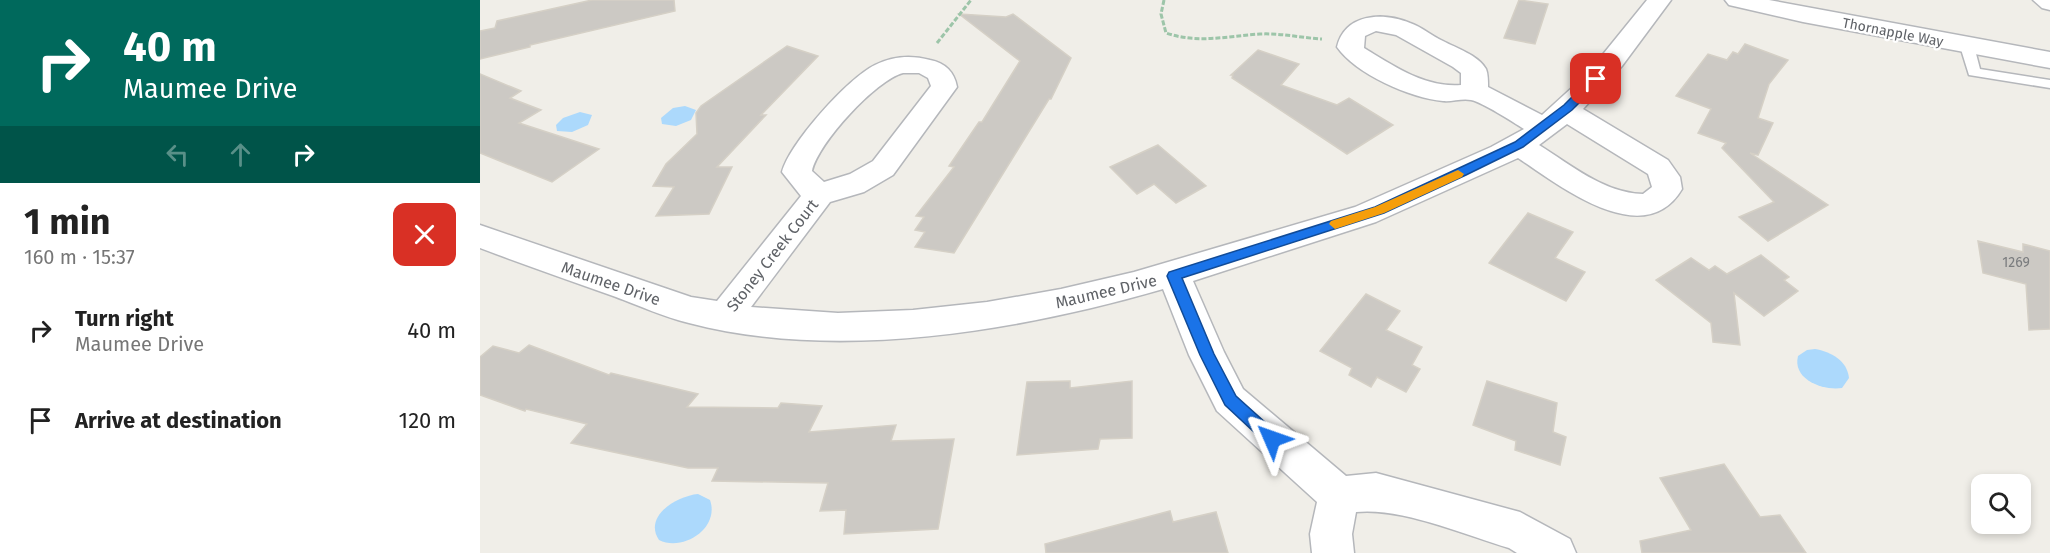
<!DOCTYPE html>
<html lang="en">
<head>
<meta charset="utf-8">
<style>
	:root { --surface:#fff; --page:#f6f6f6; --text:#222; --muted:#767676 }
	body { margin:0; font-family:"Fira Sans",sans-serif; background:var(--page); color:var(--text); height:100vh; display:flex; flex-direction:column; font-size:22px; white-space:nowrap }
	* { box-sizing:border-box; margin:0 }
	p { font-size:20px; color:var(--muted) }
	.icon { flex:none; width:33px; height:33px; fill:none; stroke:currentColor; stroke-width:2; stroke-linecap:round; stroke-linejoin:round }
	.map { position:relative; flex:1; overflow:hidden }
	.details { display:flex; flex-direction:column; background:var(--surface); width:480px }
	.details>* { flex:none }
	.guide { background:#00695c; color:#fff; overflow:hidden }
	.tools { position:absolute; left:1491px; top:474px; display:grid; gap:12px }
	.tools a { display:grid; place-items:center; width:60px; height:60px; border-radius:12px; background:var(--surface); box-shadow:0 3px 9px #0003; font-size:30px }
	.pin { position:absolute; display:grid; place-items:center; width:51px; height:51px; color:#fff; margin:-26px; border-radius:12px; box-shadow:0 3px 9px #0006 }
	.me { position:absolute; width:66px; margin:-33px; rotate:313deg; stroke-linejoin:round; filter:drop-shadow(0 0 4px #0008) }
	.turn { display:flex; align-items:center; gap:21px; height:126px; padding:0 24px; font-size:27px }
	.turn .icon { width:78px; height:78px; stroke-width:2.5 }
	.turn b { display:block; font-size:42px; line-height:51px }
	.lanes { display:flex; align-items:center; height:57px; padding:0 24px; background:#0003; justify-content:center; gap:30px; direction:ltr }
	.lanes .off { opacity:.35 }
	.round { display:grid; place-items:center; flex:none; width:63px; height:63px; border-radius:12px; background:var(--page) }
	.headline { display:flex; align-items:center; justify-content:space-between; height:102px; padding:0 24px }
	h1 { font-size:36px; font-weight:700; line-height:45px }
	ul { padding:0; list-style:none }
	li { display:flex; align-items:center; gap:18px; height:90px; padding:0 24px }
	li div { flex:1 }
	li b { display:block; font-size:22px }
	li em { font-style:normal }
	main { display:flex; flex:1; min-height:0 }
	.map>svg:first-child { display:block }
	.water { fill:#acd9fc }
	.building { fill:#ccc9c4; stroke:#d5d0c6; stroke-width:1.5 }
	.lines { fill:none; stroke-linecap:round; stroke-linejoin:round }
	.lane-casing { stroke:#b5b7bb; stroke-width:3 }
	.street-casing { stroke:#b5b7bb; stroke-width:3 }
	.path { stroke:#9dc5a9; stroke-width:3; stroke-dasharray:5 2; stroke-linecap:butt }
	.lane { fill:#fff; fill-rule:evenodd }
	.street { fill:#fff; fill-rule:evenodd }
	.route { fill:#1a73e8; stroke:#114b97; stroke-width:1.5 }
	.slow { fill:#f59e0b }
	.labels { text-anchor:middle; stroke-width:4.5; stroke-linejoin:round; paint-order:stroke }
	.far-street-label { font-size:14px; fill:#5f6267; stroke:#fff }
	.number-label { font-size:14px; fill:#7a7c7e }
	.street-label { font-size:16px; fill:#5f6267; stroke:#fff }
</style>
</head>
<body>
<main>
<section class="details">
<div class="guide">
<div class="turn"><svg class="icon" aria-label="right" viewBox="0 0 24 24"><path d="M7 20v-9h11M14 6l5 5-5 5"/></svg><div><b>40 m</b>Maumee Drive</div></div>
<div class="lanes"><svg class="icon off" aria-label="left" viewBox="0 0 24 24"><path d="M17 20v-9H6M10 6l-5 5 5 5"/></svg><svg class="icon off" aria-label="ahead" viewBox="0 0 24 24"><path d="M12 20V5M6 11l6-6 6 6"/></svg><svg class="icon" aria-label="right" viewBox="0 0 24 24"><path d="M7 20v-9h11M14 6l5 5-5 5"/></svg></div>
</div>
<div class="headline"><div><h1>1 min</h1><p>160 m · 15:37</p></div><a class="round" style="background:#d93025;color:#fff"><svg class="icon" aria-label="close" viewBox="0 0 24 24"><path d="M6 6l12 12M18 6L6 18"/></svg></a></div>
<ul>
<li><svg class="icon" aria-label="right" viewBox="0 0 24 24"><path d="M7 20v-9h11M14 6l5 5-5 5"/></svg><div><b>Turn right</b><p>Maumee Drive</p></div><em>40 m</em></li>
<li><svg class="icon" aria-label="arrive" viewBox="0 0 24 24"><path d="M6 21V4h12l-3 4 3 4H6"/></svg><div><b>Arrive at destination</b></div><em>120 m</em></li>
</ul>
</section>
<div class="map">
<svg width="1570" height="553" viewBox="0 0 1570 553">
	<rect width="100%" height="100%" fill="#f0eee8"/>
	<!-- water -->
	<g class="water">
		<path d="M205,106L216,110L211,120L196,126L182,124L181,118L193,108Z"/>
		<path d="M100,112L112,115L108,125L92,132L77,131L76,125L83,118Z"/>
		<path d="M1335,349C1351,352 1367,360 1369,378L1362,388C1344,391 1312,380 1318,356L1327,350Z"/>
		<path d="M218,494L230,500C240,528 203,552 179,540C163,516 197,496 218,494Z"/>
	</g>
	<!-- building -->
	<g class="building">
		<path d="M112,0H194L195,11L50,45V47L0,59V31L15,28L17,21Z"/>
		<path d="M1039,0L1068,4L1055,44L1024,38Z"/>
		<path d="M479,14L526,17L533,14L591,58L571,99H569L474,253L435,247L445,232L435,230L444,217L436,216L474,167L469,166L499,122H502L540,61Z"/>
		<path d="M1265,44L1308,60L1289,84L1278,118L1293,123L1278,155L1270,153L1348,205L1288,241L1259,217L1294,202L1242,148L1246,143L1218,133L1231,109L1196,96L1228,54L1247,60L1253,52L1258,54Z"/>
		<path d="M307,46L338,56L281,115H286L237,167H252L229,214L176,216L194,187L173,186L186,164L217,134L216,113L221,106Z"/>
		<path d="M778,50L819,64L801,85L857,105L869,98L913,125L867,154L752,78L753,75H751Z"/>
		<path d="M0,74L41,91L30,98L61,110L39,123L119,149L72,182L0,153Z"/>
		<path d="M678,145L726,186L696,203L674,184L657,194L630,167Z"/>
		<path d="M1048,213L1093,232L1075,258L1105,272L1086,301L1009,263Z"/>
		<path d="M1498,241L1543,252V244L1570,251V329L1549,330L1546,284L1503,273Z"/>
		<path d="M1281,255L1309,277L1304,280L1318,291L1284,316L1254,293L1260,345L1233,342L1231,323L1176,280L1211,258L1229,270L1235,266L1247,274Z"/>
		<path d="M886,294L920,311L906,330L942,347L932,365L940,369L926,392L897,377L891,387L869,375L872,368L840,351Z"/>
		<path d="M49,345L129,375L131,373L218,394L207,407L298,408L301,403L342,406L329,432L416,425L411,441L474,439L458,529L364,534L366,510L340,511L348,483L232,481L238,468H208L91,443L107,424L46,409L45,411L0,395V357L13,346L39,353Z"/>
		<path d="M590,381V388L652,381V438L620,439L618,449L537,455L547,382Z"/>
		<path d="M1007,381L1077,403L1073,432L1086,437L1080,465L1035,450L1036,441L993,425Z"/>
		<path d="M1244,464L1280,517L1300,515L1326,553H1162L1160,541L1211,530L1180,478Z"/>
		<path d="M690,511L693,522L736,512L748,553H566L565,544Z"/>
	</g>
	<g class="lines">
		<!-- lane casing -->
		<g class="lane-casing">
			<path id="lane" d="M1487,42L1494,46L1500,69L1570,80V88L1489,75L1480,46Z"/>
		</g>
		<!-- street casing -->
		<g class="street-casing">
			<g id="street">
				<path d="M1167,0H1191L1142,66L1103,109L1188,160L1200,177L1202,189C1164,253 1079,185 1038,158L896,222L713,281L744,352L763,389L866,476L896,473L1040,512L1090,539L1096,553H1037L1029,548C985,535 921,507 876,512L872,534L874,553H832L830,534L837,502L737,411L709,355L683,289C538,331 357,362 209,323C184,317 160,306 136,297C91,281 45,265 0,248V225L211,297L237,301L321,196L302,172C310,143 368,78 395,65C413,56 432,55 450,60C465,63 474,71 477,87L413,175L384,192L350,202L271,307L358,313L433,310L507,302L581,289L654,272L875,207L1011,147L1044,129C1033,122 1002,102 991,100C982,98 972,102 963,101C930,98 876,74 857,47C865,13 903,12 930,23C942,27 952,36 963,41C976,48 998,55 1006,69C1008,74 1008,81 1008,87L1062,115L1107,74ZM896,31L916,35L973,67L981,73V85C945,88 914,66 884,48L885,36ZM423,73H439L448,78L451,86L393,161L370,174L344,182L332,171C338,143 396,80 423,73ZM1087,124L1168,174L1172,187L1163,194C1124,193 1091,165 1059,145Z"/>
				<path d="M1245,0H1289L1570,52V68L1323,22L1249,5Z"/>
				<path d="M1553,0H1570V10L1562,8Z"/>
			</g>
		</g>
		<!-- path -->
		<g class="path">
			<path d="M684,0L681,14L686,33C718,44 747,36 780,34C801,33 822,38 842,39"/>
			<path d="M457,43L491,0"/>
		</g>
		<!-- lane -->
		<use href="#lane" class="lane"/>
		<!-- street -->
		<use href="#street" class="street"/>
	</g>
	<!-- route -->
	<path class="route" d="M1116,76L1121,79L1120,82L1092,110L1043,147L986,175L904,213L702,278L734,354L756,396L798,434L800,439L798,444L792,446L787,444L745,405L720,355L687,276L689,272L895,207L977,169L1035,142L1084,105L1112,77Z"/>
	<!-- slow -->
	<path class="slow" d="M978,170L984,174L982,177L904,213L855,229L849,224L851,221L895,207Z"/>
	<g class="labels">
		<!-- far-street labels -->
		<g class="far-street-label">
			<text transform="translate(1413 32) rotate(11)" y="5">Thornapple Way</text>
		</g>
		<!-- number labels -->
		<g class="number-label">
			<text x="1536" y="267">1269</text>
		</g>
		<!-- street labels -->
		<g class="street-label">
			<text transform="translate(292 255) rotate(-52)" y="6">Stoney Creek Court</text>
			<text transform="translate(131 283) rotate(19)" y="6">Maumee Drive</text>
			<text transform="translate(626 291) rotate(-13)" y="6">Maumee Drive</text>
		</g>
	</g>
</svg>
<div class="tools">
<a><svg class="icon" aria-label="search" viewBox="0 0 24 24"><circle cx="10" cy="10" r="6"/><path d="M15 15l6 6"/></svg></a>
</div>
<div class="pin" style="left:1116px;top:79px;background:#d93025"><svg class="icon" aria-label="arrive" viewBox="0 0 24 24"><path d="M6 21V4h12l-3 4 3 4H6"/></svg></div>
<svg class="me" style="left:792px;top:439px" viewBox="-20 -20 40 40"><path d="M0-17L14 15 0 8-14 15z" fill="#1a73e8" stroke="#fff" stroke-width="4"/></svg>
</div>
</main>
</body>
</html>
